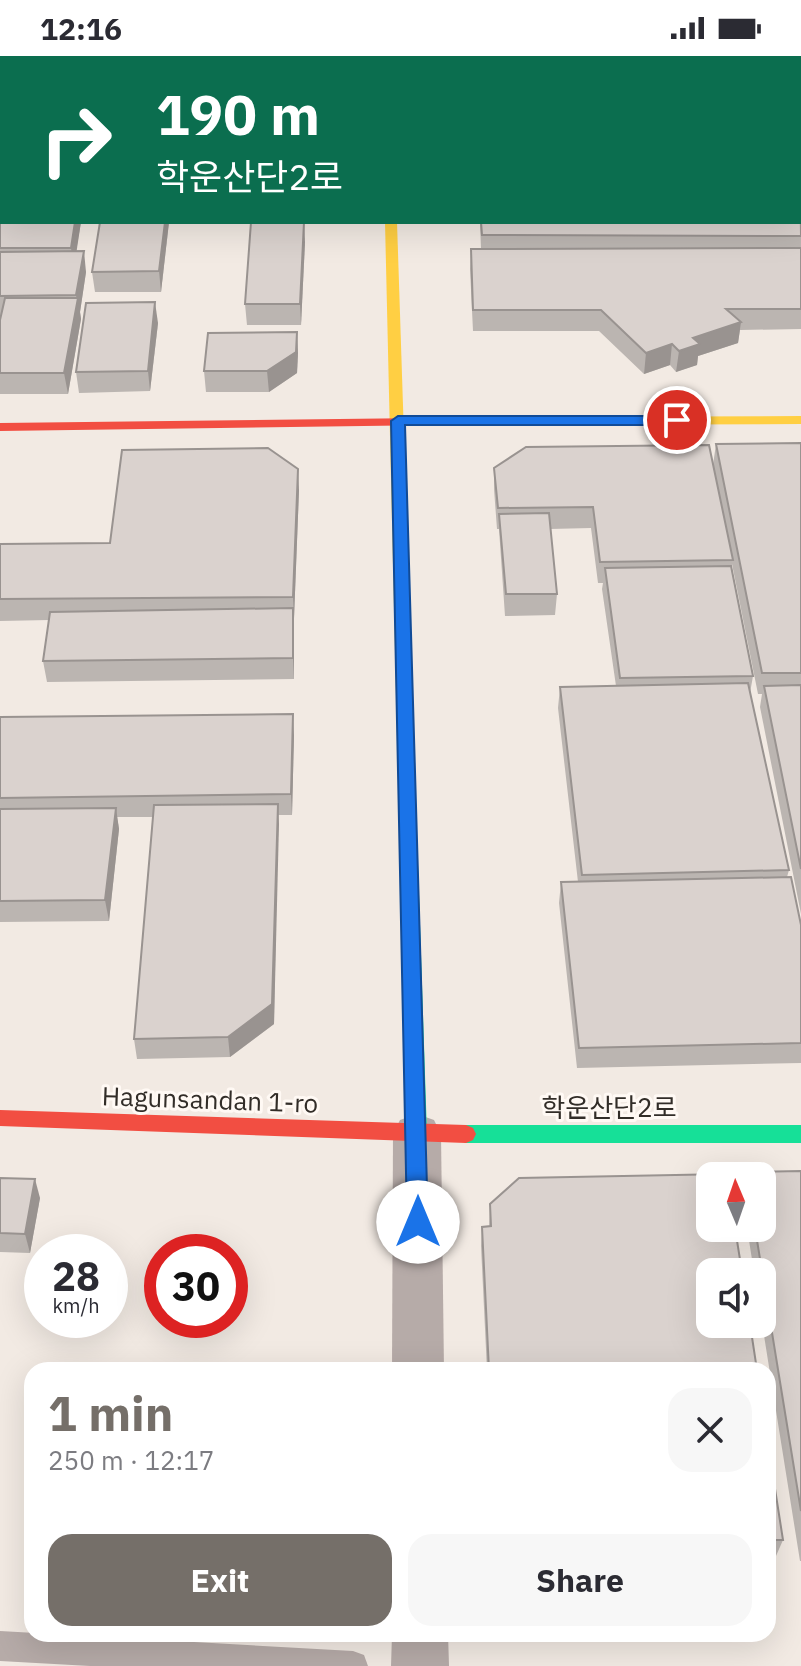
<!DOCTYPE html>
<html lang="en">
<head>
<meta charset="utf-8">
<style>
	:root { --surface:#fff; --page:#f7f7f7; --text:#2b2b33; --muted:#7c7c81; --accent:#756f69 }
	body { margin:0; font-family:"IBM Plex Sans","Noto Sans KR",sans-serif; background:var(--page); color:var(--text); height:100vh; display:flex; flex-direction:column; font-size:30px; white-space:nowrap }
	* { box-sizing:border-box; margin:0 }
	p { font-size:26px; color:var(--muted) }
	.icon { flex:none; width:44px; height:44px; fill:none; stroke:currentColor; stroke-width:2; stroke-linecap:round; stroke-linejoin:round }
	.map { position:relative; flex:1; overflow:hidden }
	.panel { position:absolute; left:24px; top:1306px; width:752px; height:280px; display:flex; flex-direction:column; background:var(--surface); border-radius:24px; box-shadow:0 8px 32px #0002 }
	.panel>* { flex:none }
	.hud { position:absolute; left:0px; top:0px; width:802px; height:168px; box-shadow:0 8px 32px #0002; background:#0b6e4f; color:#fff; overflow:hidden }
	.needle { width:52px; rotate:358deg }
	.controls { position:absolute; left:696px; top:1106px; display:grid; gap:16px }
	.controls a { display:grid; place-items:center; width:80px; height:80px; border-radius:16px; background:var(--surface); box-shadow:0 8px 32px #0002; font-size:40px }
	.speed { position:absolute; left:24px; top:1178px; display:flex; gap:16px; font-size:40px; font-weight:700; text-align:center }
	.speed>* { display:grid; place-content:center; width:104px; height:104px; border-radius:50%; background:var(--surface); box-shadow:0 8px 32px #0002; line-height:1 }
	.speed small { font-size:20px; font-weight:400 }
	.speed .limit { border:12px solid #d22; background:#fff; color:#111 }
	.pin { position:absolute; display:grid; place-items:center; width:68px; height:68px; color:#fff; margin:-34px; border:4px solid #fff; border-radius:50%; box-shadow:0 2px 8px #0007 }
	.me { position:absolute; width:88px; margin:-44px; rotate:0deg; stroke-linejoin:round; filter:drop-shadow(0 0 6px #0008) }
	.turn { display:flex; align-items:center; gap:28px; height:168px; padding:0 24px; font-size:36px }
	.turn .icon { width:104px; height:104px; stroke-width:2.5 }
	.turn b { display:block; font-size:56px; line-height:68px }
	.round { display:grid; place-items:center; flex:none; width:84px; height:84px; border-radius:24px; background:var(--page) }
	.headline { display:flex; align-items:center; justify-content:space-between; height:136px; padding:0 24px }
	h1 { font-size:48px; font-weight:800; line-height:60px; color:var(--accent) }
	.action { display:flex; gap:16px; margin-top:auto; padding:16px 24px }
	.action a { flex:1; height:92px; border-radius:24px; background:var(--accent); color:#fff; font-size:32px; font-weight:800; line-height:92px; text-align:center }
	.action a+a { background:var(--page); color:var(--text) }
	.status { display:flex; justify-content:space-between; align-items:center; height:56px; padding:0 40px; background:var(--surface); direction:ltr }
	.status svg { height:22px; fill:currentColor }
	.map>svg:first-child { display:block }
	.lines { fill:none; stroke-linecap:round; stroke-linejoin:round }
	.lane { fill:#b6aba8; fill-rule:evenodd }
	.street { fill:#b6aba8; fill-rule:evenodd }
	.fast { fill:#16e098; fill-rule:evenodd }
	.slow { fill:#ffcf43; fill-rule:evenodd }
	.jam { fill:#f24e42; fill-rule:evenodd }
	.wall { fill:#bbb5b1 }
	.shaded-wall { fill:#999390 }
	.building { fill:#dad2ce; stroke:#999390; stroke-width:2 }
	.route { fill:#1a73e8; stroke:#114b97; stroke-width:2 }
	.labels { text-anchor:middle; stroke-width:6; stroke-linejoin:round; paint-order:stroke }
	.street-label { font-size:26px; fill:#322d28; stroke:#fff9f4 }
</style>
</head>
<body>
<div class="status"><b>12:16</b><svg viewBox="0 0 49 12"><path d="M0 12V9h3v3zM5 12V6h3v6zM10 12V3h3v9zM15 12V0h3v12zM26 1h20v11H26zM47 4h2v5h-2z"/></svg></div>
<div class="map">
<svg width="801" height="1610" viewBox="0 0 801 1610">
	<rect width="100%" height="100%" fill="#f2eae3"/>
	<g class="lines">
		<!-- lane -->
		<path class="lane" d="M0,1575L353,1595L364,1599L368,1610H90L0,1605Z"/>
		<!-- street -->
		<g class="street">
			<path d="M417,1058L434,1064L441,1078L444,1314H392L393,1078L400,1064Z"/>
			<path d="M392,1578H448L449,1610H391Z"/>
		</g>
		<!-- fast -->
		<g class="fast">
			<path d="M409,802L415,804L418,809L427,1078L424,1084L417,1087L410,1084L407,1078L400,809L403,804Z"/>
			<path d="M466,1069H801V1087H466L459,1084L456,1078L459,1072Z"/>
		</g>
		<!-- slow -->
		<g class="slow">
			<path d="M385,166H397L418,809L415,814H403L400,809Z"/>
			<path d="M801,360V368L508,369L501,365L508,361Z"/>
		</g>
		<!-- jam -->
		<g class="jam">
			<rect x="382" y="0" width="12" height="2"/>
			<path d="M508,361L515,365L513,368L0,375V367Z"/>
			<path d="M0,1054L466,1069L473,1072L476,1078L473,1084L466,1087L0,1070Z"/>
		</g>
	</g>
	<!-- wall -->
	<g class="wall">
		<path d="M0,0H57V2H2V166H81L76,195L86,216L80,256L81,263L68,338H0Z"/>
		<path d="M801,95V273L740,274L738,287L698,300L697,309L676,316L670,309L644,318L599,275H473L470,213L471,193H481L480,166H800Z"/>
		<path d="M100,166H169L161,236H95L92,216Z"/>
		<path d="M305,186L301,269H247L245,248Z"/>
		<path d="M158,267L150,335L79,337L76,316Z"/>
		<path d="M297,276L298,297L297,317L269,336H206L204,315Z"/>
		<path d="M801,387V858L760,651L762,638H758L732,508V512L753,620L750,637L789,814L787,821L801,869V1007L577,1012L559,847L561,826H578L558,652L560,631L616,630L602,533L603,527H598L591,472L550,473L557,538L555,559L505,560L499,473H497L494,433V412L713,409L716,388Z"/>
		<path d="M299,434L294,562V623L47,626L43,605L49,564L0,565V488L110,487Z"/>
		<path d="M0,661L294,679L292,759H278L274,968L230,1001L137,1003L134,983L153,761H117L119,773L109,865L0,866Z"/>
		<path d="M801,1115V1505H800L762,1267V1216H754L747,1172H762V1120H745L746,1116Z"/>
		<path d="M0,1122L40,1142L30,1197L0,1196Z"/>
		<path d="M490,1148L757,1314H487L481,1190L482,1171H489Z"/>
		<path d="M768,1388L783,1484L776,1500H768Z"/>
	</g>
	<!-- shaded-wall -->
	<g class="shaded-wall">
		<path d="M75,166H81L74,212L71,192Z"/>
		<path d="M165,166H169L161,236L159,215Z"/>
		<path d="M304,166L305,186L301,269L300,248Z"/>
		<path d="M84,195L86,216L80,256L81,263L68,338L64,317L77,246L76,239Z"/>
		<path d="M155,246L158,267L150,335L148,315Z"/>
		<path d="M741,266L738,287L698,300L697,309L676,316L679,295L693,282Z"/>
		<path d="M297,276L298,297L297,317L269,336L267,315Z"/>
		<path d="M672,288L670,309L644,318L646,297Z"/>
		<path d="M298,413L299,434L294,562L293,541Z"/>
		<path d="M293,552L294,574V623L293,602Z"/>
		<path d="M293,658L294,679L292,759L291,738Z"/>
		<path d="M278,748L279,768L274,968L230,1001L228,981Z"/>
		<path d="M116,752L119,773L109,865L105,844Z"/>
		<path d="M35,1123L40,1142L30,1197L25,1178Z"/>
	</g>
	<!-- building -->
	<g class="building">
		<path d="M0,0H50V2H2V69L0,70Z"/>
		<path d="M719,0H801V10H800V2H721Z"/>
		<path d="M0,76H2V166H75L71,192H0Z"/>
		<path d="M800,107L801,180L482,179L481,166H800Z"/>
		<path d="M100,166H165L159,215L92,216Z"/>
		<path d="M251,166H304L300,248H245Z"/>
		<path d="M801,192V253H726L741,266L693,282L700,288L679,295L672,288L646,297L601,254H473L471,193Z"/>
		<path d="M84,195L76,239L0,240V196Z"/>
		<path d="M5,242H78L64,317H0V264Z"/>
		<path d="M155,246L148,315L76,316L86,247Z"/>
		<path d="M297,276L296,296L267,315H204L208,277Z"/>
		<path d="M801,387V617H762L716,388Z"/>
		<path d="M709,389L733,504L600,506L593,451L498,452L494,412L526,391Z"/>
		<path d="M268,392L298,413L293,541L0,543V488L110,487L122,394Z"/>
		<path d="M549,457L557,538H506L499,458Z"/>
		<path d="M731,510L753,620L620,622L605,512Z"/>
		<path d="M293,552V602L43,605L50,556Z"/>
		<path d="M748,627L789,814L582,819L560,631Z"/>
		<path d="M801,629V813L764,630Z"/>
		<path d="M293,658L291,738L0,742V661Z"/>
		<path d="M278,748L272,948L228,981L134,983L154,749Z"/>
		<path d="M116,752L105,844L0,845V753Z"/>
		<path d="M791,821L801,869V987L579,992L561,826Z"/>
		<path d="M801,1115V1455L755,1172H762V1120H746V1116Z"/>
		<path d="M727,1118L728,1120H710V1172H735L742,1216H710V1268H750L757,1314H489L482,1171L491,1170L490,1148L519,1122Z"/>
		<path d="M0,1122L35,1123L25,1178L0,1177Z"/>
		<path d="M768,1388L783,1484H768Z"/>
	</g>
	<!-- route -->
	<path class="route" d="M398,360H677L684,364L677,369H405L428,1166L425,1173H410L407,1166L391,365Z"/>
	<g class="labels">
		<!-- street labels -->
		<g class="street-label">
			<text transform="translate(210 1044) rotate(2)" y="9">Hagunsandan 1-ro</text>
			<text x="609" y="1061">학운산단2로</text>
		</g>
	</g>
</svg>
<div class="controls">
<a><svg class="needle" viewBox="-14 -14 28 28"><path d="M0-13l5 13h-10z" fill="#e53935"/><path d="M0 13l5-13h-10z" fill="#7c7c81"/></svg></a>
<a><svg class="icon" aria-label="sound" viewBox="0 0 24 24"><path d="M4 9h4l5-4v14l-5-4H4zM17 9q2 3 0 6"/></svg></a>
</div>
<div class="speed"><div>28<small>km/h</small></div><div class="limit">30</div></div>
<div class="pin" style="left:677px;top:364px;background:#d93025"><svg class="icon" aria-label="arrive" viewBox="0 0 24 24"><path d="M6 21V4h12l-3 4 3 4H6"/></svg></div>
<svg class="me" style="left:418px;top:1166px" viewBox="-20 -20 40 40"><circle r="19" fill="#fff"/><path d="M0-13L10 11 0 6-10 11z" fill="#1a73e8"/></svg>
<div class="hud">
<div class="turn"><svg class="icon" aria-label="right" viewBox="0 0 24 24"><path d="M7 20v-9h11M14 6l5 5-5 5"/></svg><div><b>190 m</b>학운산단2로</div></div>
</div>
<section class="panel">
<div class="headline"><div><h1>1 min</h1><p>250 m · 12:17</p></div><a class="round"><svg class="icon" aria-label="close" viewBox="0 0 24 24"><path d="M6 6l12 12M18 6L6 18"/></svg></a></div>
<div class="action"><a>Exit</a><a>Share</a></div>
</section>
</div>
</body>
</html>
